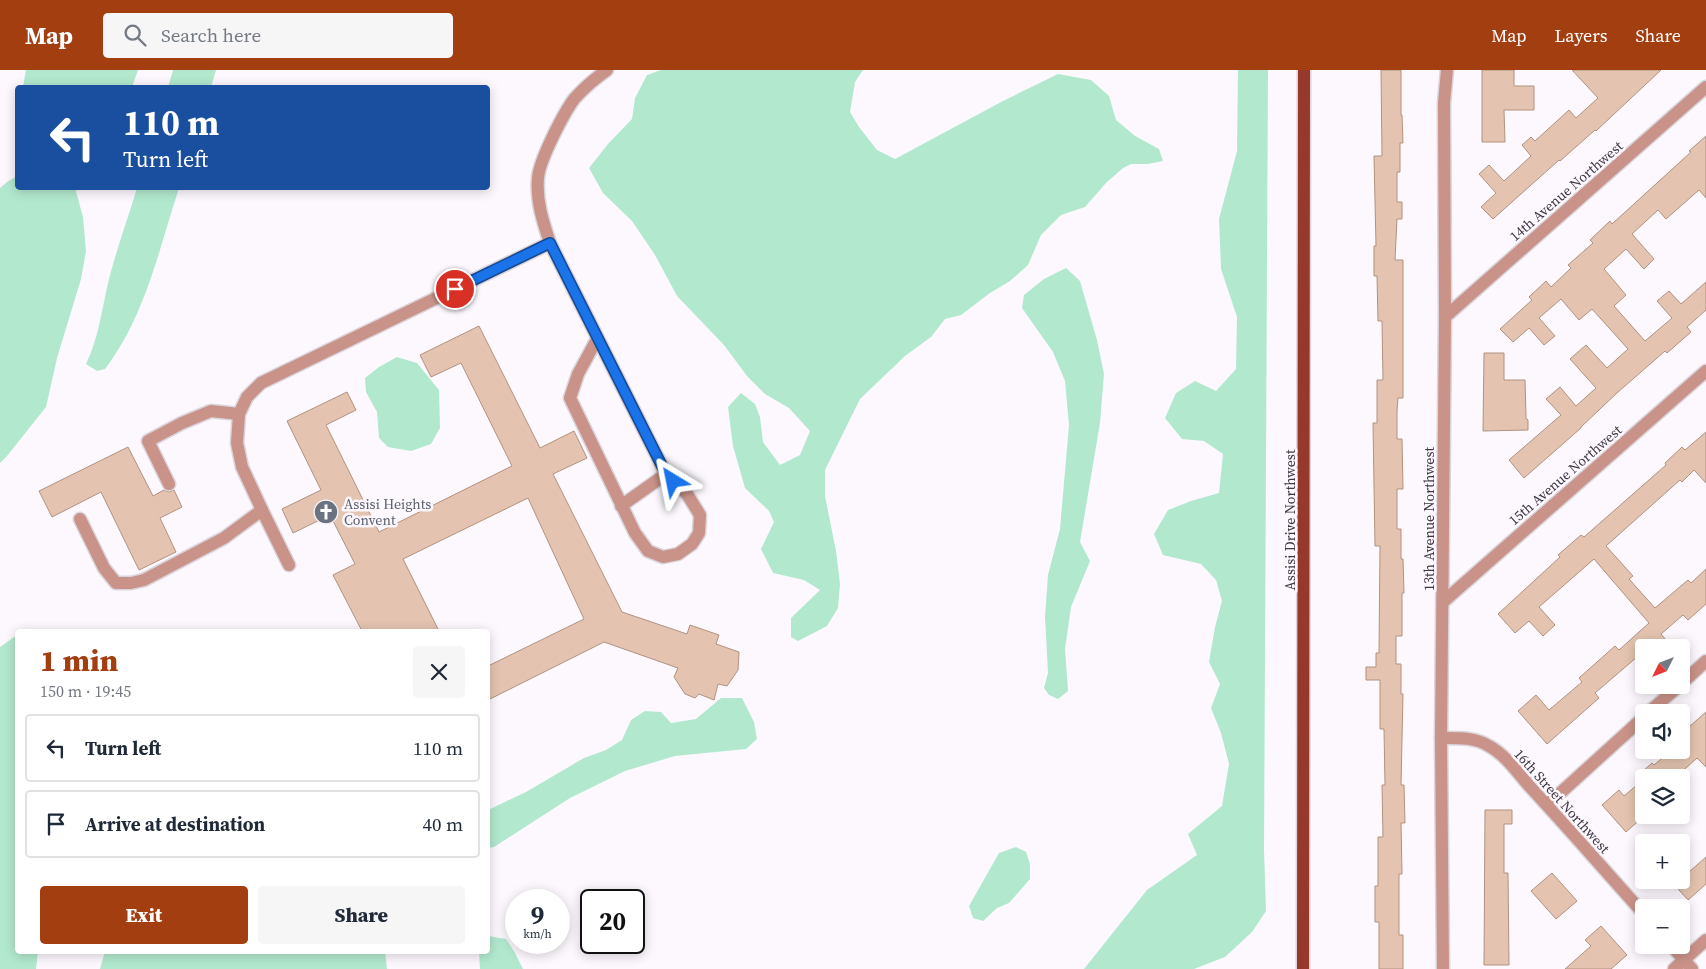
<!DOCTYPE html>
<html lang="en">
<head>
<meta charset="utf-8">
<style>
	:root { --surface:#fff; --page:#f6f6f7; --text:#1f2937; --muted:#747a83; --line:#e0e1e3; --accent:#a33e11 }
	body { margin:0; font-family:"Source Serif 4",serif; background:var(--page); color:var(--text); height:100vh; display:flex; flex-direction:column; font-size:19px; white-space:nowrap }
	* { box-sizing:border-box; margin:0 }
	p { font-size:16px; color:var(--muted) }
	.icon { flex:none; width:28px; height:28px; fill:none; stroke:currentColor; stroke-width:2; stroke-linecap:round; stroke-linejoin:round }
	.map { position:relative; flex:1; overflow:hidden }
	.details { position:absolute; left:15px; top:559px; width:475px; height:325px; display:flex; flex-direction:column; background:var(--surface); border-radius:5px; box-shadow:0 2px 12px #0003 }
	.details>* { flex:none }
	.hud { position:absolute; left:15px; top:15px; width:475px; height:105px; border-radius:5px; box-shadow:0 2px 12px #0003; background:#1a4fa0; color:#fff; overflow:hidden }
	.needle { width:32px; rotate:228deg }
	.buttons { position:absolute; left:1635px; top:569px; display:grid; gap:10px }
	.buttons a { display:grid; place-items:center; width:55px; height:55px; border-radius:5px; background:var(--surface); box-shadow:0 2px 12px #0003; font-size:25px }
	.speed { position:absolute; left:505px; top:819px; display:flex; gap:10px; font-size:25px; font-weight:700; text-align:center }
	.speed>* { display:grid; place-content:center; width:65px; height:65px; border-radius:50%; background:var(--surface); box-shadow:0 2px 12px #0003; line-height:1 }
	.speed small { font-size:12px; font-weight:400 }
	.speed .limit { border:2px solid #111; border-radius:8px; background:#fff; color:#111 }
	.pin { position:absolute; display:grid; place-items:center; width:42px; height:42px; color:#fff; margin:-21px; border:2px solid #fff; border-radius:50%; box-shadow:0 1px 5px #0007 }
	.me { position:absolute; width:55px; margin:-28px; rotate:325deg; stroke-linejoin:round; filter:drop-shadow(0 0 4px #0008) }
	.turn { display:flex; align-items:center; gap:18px; height:105px; padding:0 25px; font-size:22px }
	.turn .icon { width:65px; height:65px; stroke-width:2.5 }
	.turn b { display:block; font-size:35px; line-height:42px }
	.round { display:grid; place-items:center; flex:none; width:52px; height:52px; border-radius:5px; background:var(--page) }
	.headline { display:flex; align-items:center; justify-content:space-between; height:85px; padding:0 25px }
	h1 { font-size:30px; font-weight:800; line-height:38px; color:var(--accent) }
	.cta { display:flex; gap:10px; margin-top:auto; padding:10px 25px }
	.cta a { flex:1; height:58px; border-radius:5px; background:var(--accent); color:#fff; font-size:20px; font-weight:800; line-height:58px; text-align:center }
	.cta a+a { background:var(--page); color:var(--text) }
	ul { padding:0; list-style:none }
	li { display:flex; align-items:center; gap:15px; height:68px; margin:0 10px 8px; padding:0 15px; border:2px solid var(--line); border-radius:5px }
	li div { flex:1 }
	li b { display:block; font-size:19px }
	li em { font-style:normal }
	header { display:flex; align-items:center; gap:30px; box-sizing:border-box; height:70px; padding:0 25px; background:var(--accent); color:#fff }
	header strong { font-size:24px }
	nav { display:flex; gap:28px; margin-inline-start:auto; font-size:18px }
	.search { width:350px; height:45px; background:var(--page); display:flex; align-items:center; gap:12px; box-sizing:border-box; padding:0 18px; border-radius:5px; color:var(--muted); font-size:19px }
	.map>svg:first-child { display:block }
	.green { fill:#b2e9ce }
	.building { fill:#e4c4b0; stroke:#b0927f }
	.lines { fill:none; stroke-linecap:round; stroke-linejoin:round }
	.minor-casing { stroke:#dad5dc; stroke-width:15 }
	.major-casing { stroke:#dad5dc; stroke-width:15 }
	.minor { stroke:#ca9389; stroke-width:12 }
	.major { stroke:#97382c; stroke-width:12 }
	.route-casing { stroke:#114b97; stroke-width:12 }
	.route { stroke:#1a73e8; stroke-width:9 }
	.labels { text-anchor:middle; stroke-width:5; stroke-linejoin:round; paint-order:stroke }
	.street-label { font-size:14px; fill:#3e3743; stroke:#fcf8fe }
	.worship-label { font-size:14px; fill:#5b616d; stroke:#fcf8fe; text-anchor:start }
</style>
</head>
<body>
<header>
<strong>Map</strong>
<div class="search"><svg class="icon" aria-label="search" viewBox="0 0 24 24"><circle cx="10" cy="10" r="6"/><path d="M15 15l6 6"/></svg>Search here</div>
<nav><a>Map</a><a>Layers</a><a>Share</a></nav>
</header>
<div class="map">
<svg width="1706" height="899" viewBox="0 0 1706 899">
	<rect width="100%" height="100%" fill="#fcf8fe"/>
	<!-- green -->
	<g class="green">
		<path d="M26,0H138L132,17H23Z"/>
		<path d="M173,0H216L211,17H168Z"/>
		<path d="M661,0H863L855,12L850,42L859,57L877,80L895,89L1003,31L1058,4L1091,10L1109,26L1116,50L1135,66L1159,79L1163,91L1148,94H1131L1123,98L1106,113L1085,137L1061,145L1041,165L1028,195L1010,211L990,223L961,245L945,249L931,267L905,286L860,329L825,400V426L836,481L840,514L838,538L827,556L798,571L791,567V548L820,520L804,510L773,503L761,479L774,452L769,441L745,418L733,376L728,337L741,323L755,334L760,347L763,372L780,395L800,385L810,361L789,338L765,324L747,306L724,275L677,226L655,185L632,151L603,123L589,98L608,74L632,49L635,28L647,5Z"/>
		<path d="M1238,0H1268L1264,780L1266,841L1252,862L1225,887L1194,899H1084L1147,820L1197,785L1188,764L1222,736L1229,694L1221,663L1211,638L1220,614L1209,592L1215,557L1222,531L1216,510L1201,494L1163,485L1154,464L1168,440L1191,431L1219,423L1223,384L1204,371L1182,369L1165,348L1176,323L1195,311L1216,321L1236,299L1237,247L1221,199L1219,149L1237,81Z"/>
		<path d="M17,106L18,118H75L83,147L86,181L81,209L57,288L46,337L7,386L0,393V118L7,112Z"/>
		<path d="M137,118H179C159,179 145,247 105,299L97,301L86,294C99,267 102,238 109,209C117,178 128,148 137,118Z"/>
		<path d="M1066,198L1080,211L1097,270L1104,304L1100,353L1080,472L1090,491L1071,537L1065,579L1068,621L1058,629L1049,625L1044,618L1048,603L1045,547L1048,505L1060,459L1069,355L1065,311L1053,282L1022,238L1024,225L1044,209Z"/>
		<path d="M397,287L417,293L439,320L440,358L431,374L411,381L388,377L379,368L377,342L366,322L365,308L379,297Z"/>
		<path d="M17,565L18,881H38L36,899H0V577Z"/>
		<path d="M721,628H742L754,652L757,669L746,679L675,686L625,701L570,728L494,777L488,778V740L526,722L584,688L606,680L622,670L631,650L645,641L661,642L671,653L696,649Z"/>
		<path d="M1016,777L1026,782L1030,794V809L1009,833L997,838L983,851L973,848L969,836L999,783Z"/>
		<path d="M488,866L506,869L515,883L523,899H480L479,881H488Z"/>
		<path d="M105,881H385L387,899H100Z"/>
	</g>
	<!-- building -->
	<g class="building">
		<path d="M1381,0H1401V45H1402L1403,73H1400V102H1397V132H1402V149H1397L1395,190H1403V328H1398L1397,341V369H1402L1403,419H1397V459H1401V489H1403L1404,523H1402V566H1396V594H1401V624H1403L1401,715H1404L1405,753H1401L1402,804H1399V865H1403V899H1379V852H1375V816H1378V767H1383L1382,715H1385L1384,659H1380V610H1366V597H1376V583H1379L1380,476H1375L1373,353H1377V310H1383L1382,251H1378L1377,206H1374V176H1376L1374,86H1382Z"/>
		<path d="M1482,0H1514V16H1534V40H1504L1505,72H1482Z"/>
		<path d="M1572,0H1661L1596,61L1595,60L1560,91L1559,90L1493,149L1481,137L1496,123L1479,104L1489,95L1504,111L1531,86L1522,75L1531,67L1535,71L1569,40L1576,48L1598,28Z"/>
		<path d="M1706,66V128L1699,120L1666,149L1658,140L1632,164L1654,189L1644,199L1626,179L1604,199L1626,225L1614,236L1645,271L1672,248L1657,231L1669,221L1681,234L1706,212V240L1687,257L1691,262L1667,283L1665,281L1618,322L1581,357V358L1524,408L1509,390L1561,345L1546,329L1560,317L1576,336L1596,318L1570,289L1586,275L1607,298L1628,279L1592,239L1579,250L1561,229L1539,248L1555,266L1544,275L1529,258L1513,272L1500,259L1532,230L1529,227L1546,211L1551,217L1571,198L1568,195L1593,173L1590,170L1610,151L1612,154L1691,82L1689,81Z"/>
		<path d="M479,256L540,378L574,361L587,388L553,404L622,542L687,564L690,555L719,565L716,574L739,582L738,600L727,616L718,614L714,630L699,624L695,628L685,624L674,607L678,598L604,572L488,630V596L584,549L528,428L403,489L439,561H362L333,505L355,494L330,445L293,463L282,439L321,420L287,351L347,322L356,340L326,355L379,462L512,396L461,293L431,307L420,285Z"/>
		<path d="M1484,283H1504V310H1525L1526,348L1528,350V360L1483,361Z"/>
		<path d="M1706,362V413L1694,400L1682,412L1680,410L1606,476L1633,506L1629,509L1655,538L1688,510L1691,513L1706,499V534L1688,550L1683,545L1661,564L1666,570L1657,578H1644V581L1595,623L1599,628L1547,674L1518,641L1536,625L1549,640L1582,612L1579,608L1615,576L1619,580L1649,553L1594,489L1539,537L1555,555L1543,566L1529,551L1515,563L1498,544L1560,487L1558,485L1581,465L1584,467L1666,395L1665,393L1682,377L1685,380Z"/>
		<path d="M128,377L153,426L164,420L169,422L174,420L182,437L160,448L176,482L139,500L101,422L52,447L39,421Z"/>
		<path d="M1706,642V697L1697,688L1675,708H1635L1652,693L1654,695L1672,680H1681V664Z"/>
		<path d="M1644,709V746L1626,762L1602,735L1619,720L1624,726Z"/>
		<path d="M1485,740H1512V754H1504V803H1508L1509,895H1484Z"/>
		<path d="M1706,787V814L1688,830L1670,810H1681V794L1689,802Z"/>
		<path d="M1552,803L1577,831L1556,849L1531,821Z"/>
		<path d="M1601,856L1627,885L1611,899H1565L1591,876L1585,870Z"/>
	</g>
	<g class="lines">
		<!-- minor casing -->
		<g class="minor-casing">
			<g id="minor">
				<path d="M1445,247L1706,17"/>
				<path d="M597,269L578,304L570,328L635,463L648,481L663,487L678,484L692,474L699,463L700,445L687,424L666,404L550,173C543,152 536,131 538,108C539,91 564,42 575,28C584,18 597,7 607,0"/>
				<path d="M169,414L148,371L182,353L211,341L239,344"/>
				<path d="M621,436L666,404"/>
				<path d="M262,440L242,397L237,373L239,344L247,327L261,313L550,173"/>
				<path d="M80,449L104,498L116,513H131L144,510L224,468L262,440L289,495"/>
				<path d="M1443,532L1706,301"/>
				<path d="M1681,614L1706,591"/>
				<path d="M1649,642L1680,615"/>
				<path d="M1441,668C1457,668 1475,667 1489,676C1506,685 1519,705 1532,719C1570,760 1607,803 1644,844"/>
				<path d="M1547,735L1644,647"/>
				<path d="M1671,875L1692,899"/>
				<path d="M1443,899L1441,668L1445,247L1444,33L1447,0"/>
				<path d="M1674,899L1706,870"/>
			</g>
		</g>
		<!-- major casing -->
		<g class="major-casing">
			<path id="major" d="M1303,899L1304,0"/>
		</g>
		<!-- minor -->
		<use href="#minor" class="minor"/>
		<!-- major -->
		<use href="#major" class="major"/>
	</g>
	<g class="lines">
		<!-- route casing -->
		<g class="route-casing">
			<path id="route" d="M455,219L550,173L666,404L673,411"/>
		</g>
		<!-- route -->
		<use href="#route" class="route"/>
	</g>
	<!-- icons -->
	<defs>
		<g id="church-disc" transform="scale(1.25)"><circle r="9.5" fill="#6b7280" stroke="#fcf8fe"/><path d="M-1.2-6h2.4v3.5h3.3v2.4h-3.3V6h-2.4V-.1h-3.3v-2.4h3.3Z" fill="#fff"/></g>
	</defs>
	<g fill-rule="evenodd">
		<use href="#church-disc" x="326" y="442"/>
	</g>
	<g class="labels">
		<!-- street labels -->
		<g class="street-label">
			<text transform="translate(1566 121) rotate(-41)" y="5">14th Avenue Northwest</text>
			<text transform="translate(1565 405) rotate(-41)" y="5">15th Avenue Northwest</text>
			<text transform="translate(1429 449) rotate(-90)" y="5">13th Avenue Northwest</text>
			<text transform="translate(1290 450) rotate(-90)" y="5">Assisi Drive Northwest</text>
			<text transform="translate(1562 731) rotate(48)" y="5">16th Street Northwest</text>
		</g>
		<!-- worship labels -->
		<g class="worship-label">
			<text x="344" y="439">Assisi Heights<tspan x="344" dy="16">Convent</tspan></text>
		</g>
	</g>
</svg>
<div class="buttons">
<a><svg class="needle" viewBox="-14 -14 28 28"><path d="M0-13l5 13h-10z" fill="#e53935"/><path d="M0 13l5-13h-10z" fill="#747a83"/></svg></a>
<a><svg class="icon" aria-label="sound" viewBox="0 0 24 24"><path d="M4 9h4l5-4v14l-5-4H4zM17 9q2 3 0 6"/></svg></a>
<a><svg class="icon" aria-label="layers" viewBox="0 0 24 24"><path d="M12 4l9 5-9 5-9-5zM3 14l9 5 9-5"/></svg></a>
<a>+</a>
<a>−</a>
</div>
<div class="speed"><div>9<small>km/h</small></div><div class="limit">20</div></div>
<div class="pin" style="left:455px;top:219px;background:#d93025"><svg class="icon" aria-label="arrive" viewBox="0 0 24 24"><path d="M6 21V4h12l-3 4 3 4H6"/></svg></div>
<svg class="me" style="left:673px;top:411px" viewBox="-20 -20 40 40"><path d="M0-17L14 15 0 8-14 15z" fill="#1a73e8" stroke="#fff" stroke-width="4"/></svg>
<div class="hud">
<div class="turn"><svg class="icon" aria-label="left" viewBox="0 0 24 24"><path d="M17 20v-9H6M10 6l-5 5 5 5"/></svg><div><b>110 m</b>Turn left</div></div>
</div>
<section class="details">
<div class="headline"><div><h1>1 min</h1><p>150 m · 19:45</p></div><a class="round"><svg class="icon" aria-label="close" viewBox="0 0 24 24"><path d="M6 6l12 12M18 6L6 18"/></svg></a></div>
<ul>
<li><svg class="icon" aria-label="left" viewBox="0 0 24 24"><path d="M17 20v-9H6M10 6l-5 5 5 5"/></svg><div><b>Turn left</b></div><em>110 m</em></li>
<li><svg class="icon" aria-label="arrive" viewBox="0 0 24 24"><path d="M6 21V4h12l-3 4 3 4H6"/></svg><div><b>Arrive at destination</b></div><em>40 m</em></li>
</ul>
<div class="cta"><a>Exit</a><a>Share</a></div>
</section>
</div>
</body>
</html>
